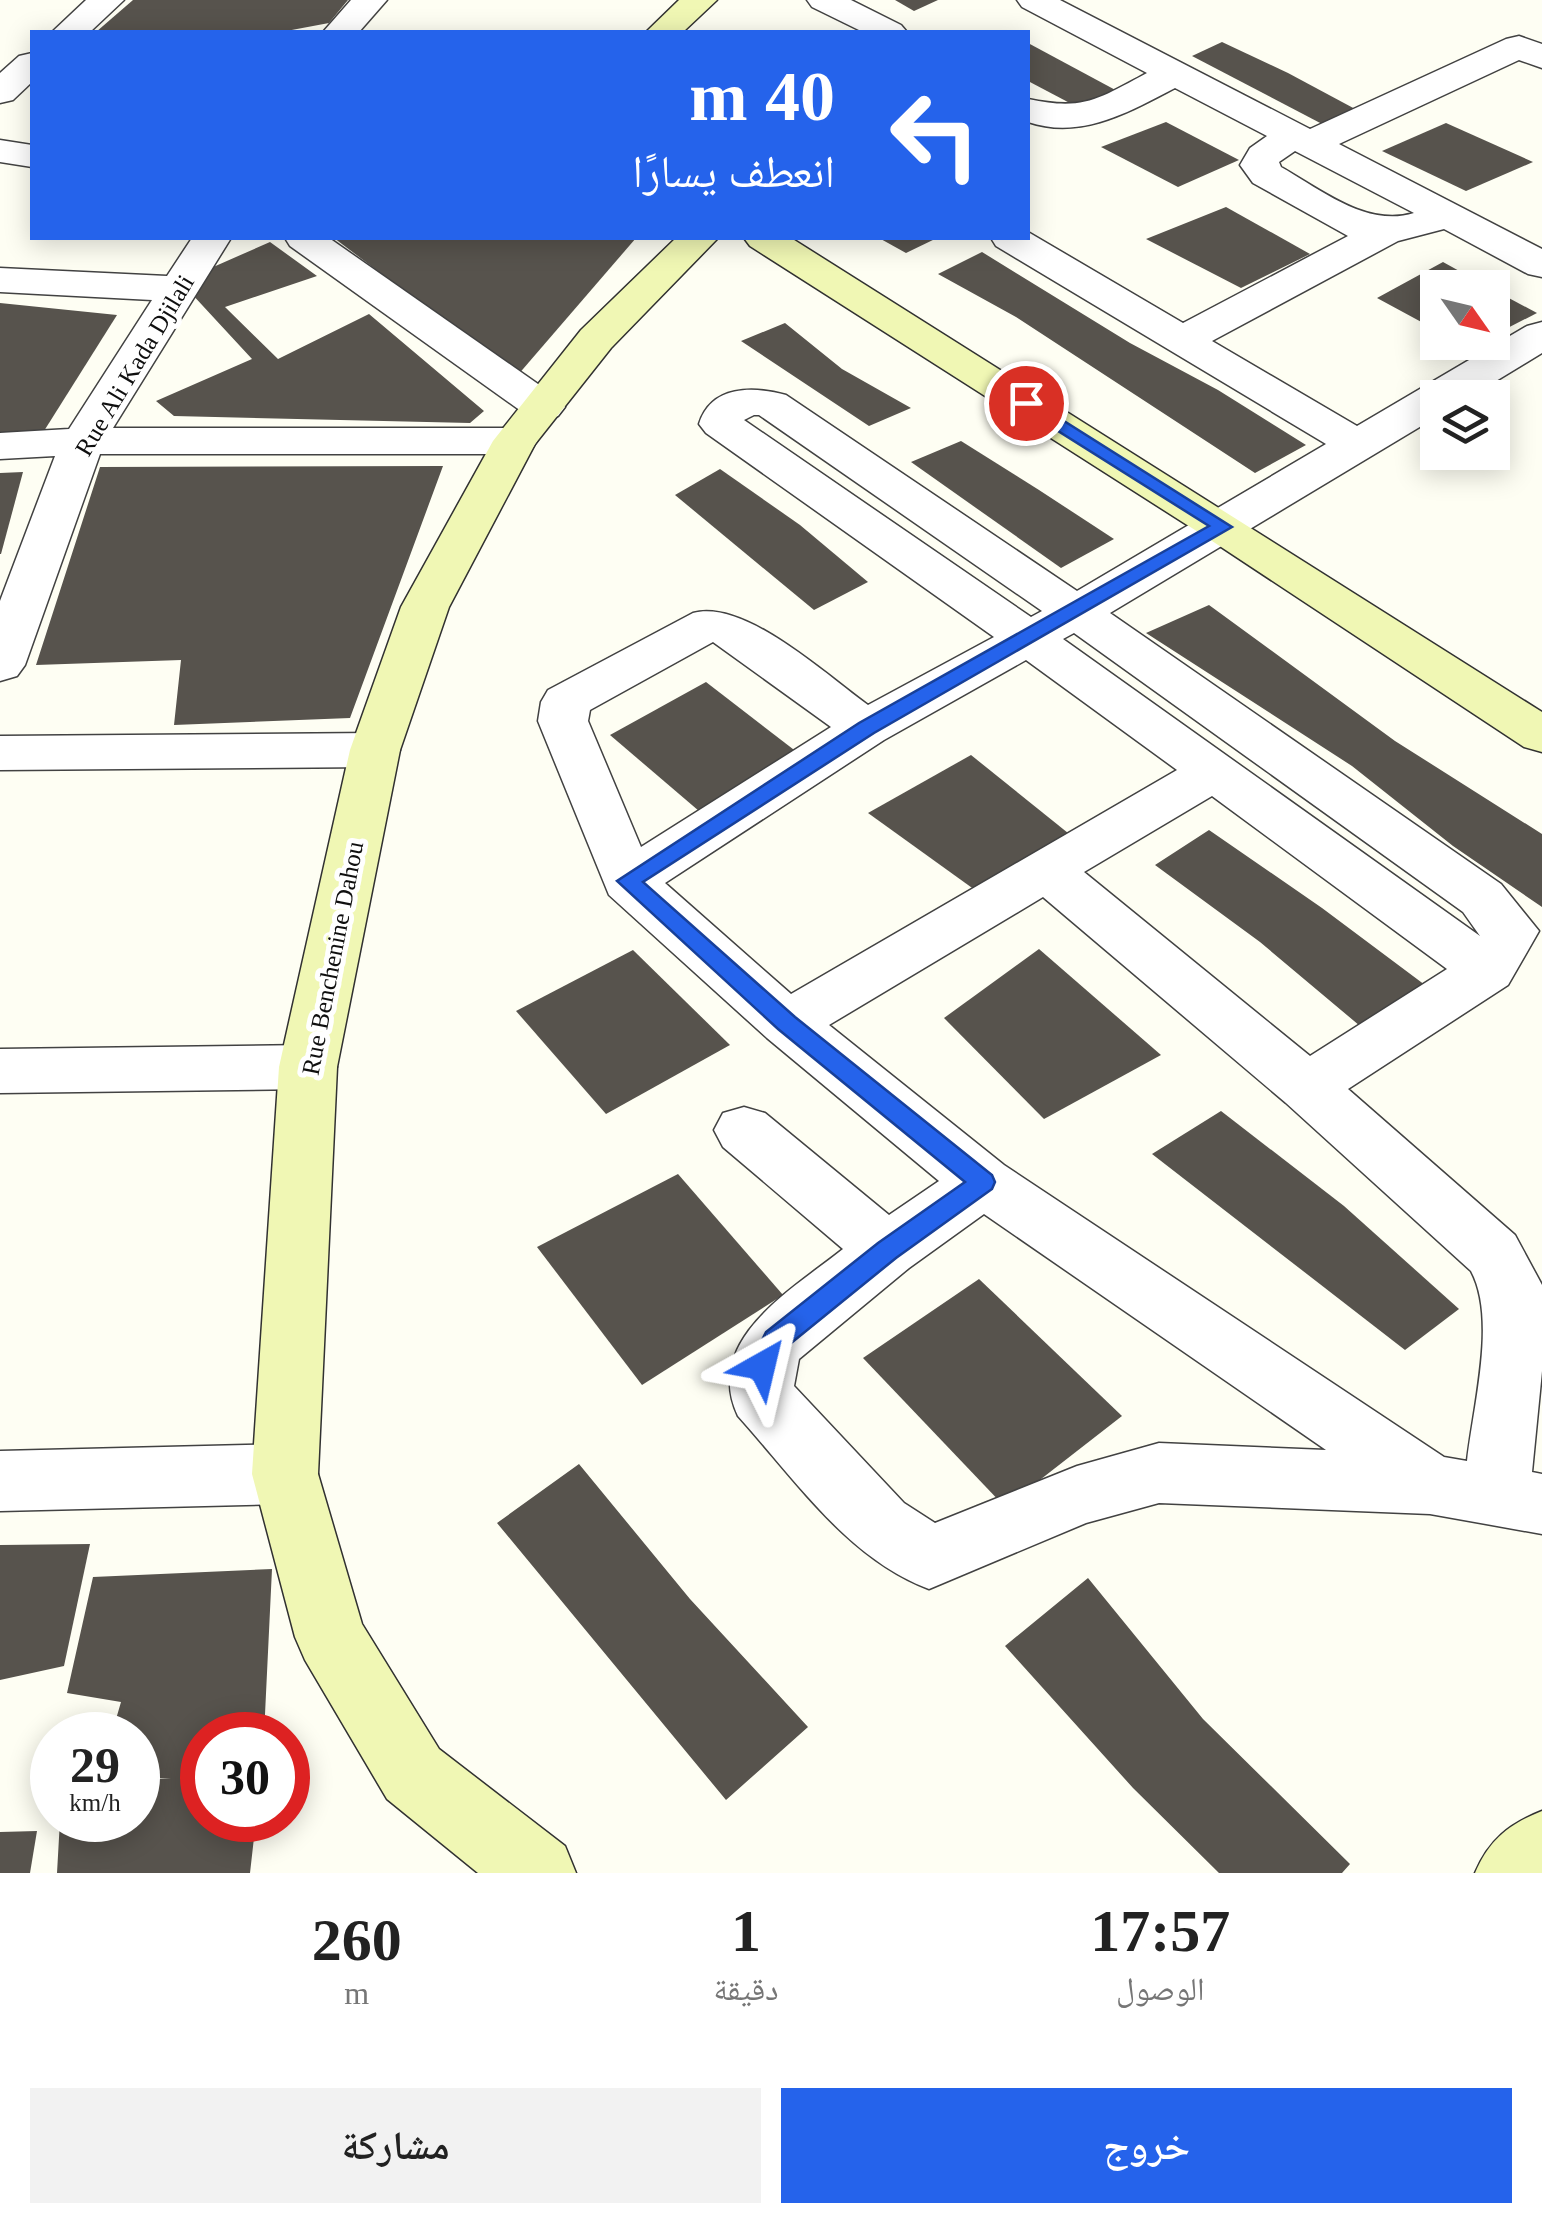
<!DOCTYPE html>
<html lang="ar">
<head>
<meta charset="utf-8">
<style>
	:root { --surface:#fff; --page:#f2f2f2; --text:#222; --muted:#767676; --accent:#2563eb }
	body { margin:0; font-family:"Times New Roman","Noto Naskh Arabic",serif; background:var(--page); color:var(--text); direction:rtl; height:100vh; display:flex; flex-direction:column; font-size:38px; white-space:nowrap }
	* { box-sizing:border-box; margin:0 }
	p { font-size:32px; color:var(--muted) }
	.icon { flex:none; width:55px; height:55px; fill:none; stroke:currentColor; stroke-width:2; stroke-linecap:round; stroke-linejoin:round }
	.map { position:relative; height:1873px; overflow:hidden; direction:ltr }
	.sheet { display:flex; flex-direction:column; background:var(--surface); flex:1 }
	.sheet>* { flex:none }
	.hud { position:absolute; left:30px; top:30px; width:1000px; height:210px; border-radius:0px; box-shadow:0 5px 25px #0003; direction:rtl; background:#2563eb; color:#fff; overflow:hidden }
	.needle { width:65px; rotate:124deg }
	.tools { position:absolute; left:1420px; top:270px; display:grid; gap:20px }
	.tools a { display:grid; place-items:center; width:90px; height:90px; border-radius:0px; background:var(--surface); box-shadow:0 5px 25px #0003; font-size:50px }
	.speed { position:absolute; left:30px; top:1712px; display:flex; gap:20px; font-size:50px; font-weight:700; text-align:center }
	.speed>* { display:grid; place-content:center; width:130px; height:130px; border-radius:50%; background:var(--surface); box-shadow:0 5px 25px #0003; line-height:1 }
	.speed small { font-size:25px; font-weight:400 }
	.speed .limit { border:15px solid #d22; background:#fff; color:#111 }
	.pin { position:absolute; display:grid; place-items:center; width:85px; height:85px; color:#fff; margin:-42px; border:5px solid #fff; border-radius:50%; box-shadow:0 2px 10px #0007 }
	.me { position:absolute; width:110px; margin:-55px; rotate:37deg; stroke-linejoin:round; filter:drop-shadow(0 0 8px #0008) }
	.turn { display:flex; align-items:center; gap:35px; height:210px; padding:0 30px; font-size:45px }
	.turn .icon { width:130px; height:130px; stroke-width:2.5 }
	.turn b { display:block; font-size:70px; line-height:85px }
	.eta { display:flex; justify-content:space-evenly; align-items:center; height:170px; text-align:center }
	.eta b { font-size:60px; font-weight:600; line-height:70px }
	.cta { display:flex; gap:20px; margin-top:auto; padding:20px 30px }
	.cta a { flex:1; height:115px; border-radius:0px; background:var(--accent); color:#fff; font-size:40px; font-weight:600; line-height:115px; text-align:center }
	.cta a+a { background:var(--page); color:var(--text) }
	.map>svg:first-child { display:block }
	.building { fill:#57534d }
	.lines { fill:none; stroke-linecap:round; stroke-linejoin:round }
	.street-casing { stroke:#424242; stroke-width:3 }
	.secondary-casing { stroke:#313131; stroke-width:3 }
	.street { fill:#fff; fill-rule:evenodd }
	.secondary { fill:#f0f7b4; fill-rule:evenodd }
	.route { fill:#2563eb; stroke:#184099; stroke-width:2.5 }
	.labels { text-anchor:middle; stroke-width:10; stroke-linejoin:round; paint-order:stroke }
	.street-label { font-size:25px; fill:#0f0f0f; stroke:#fff }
</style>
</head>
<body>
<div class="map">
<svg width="1542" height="1873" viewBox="0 0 1542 1873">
	<rect width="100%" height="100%" fill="#fefef3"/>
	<!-- building -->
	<g class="building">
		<path d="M133,0H348L329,23L281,32H96Z"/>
		<path d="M895,0H938L914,11Z"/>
		<path d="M1222,42L1288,73L1357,110L1324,125L1192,56Z"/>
		<path d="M1028,43L1121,93L1083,110L1028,81Z"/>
		<path d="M1166,122L1239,160L1178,187L1101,147Z"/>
		<path d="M1446,123L1533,162L1466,191L1382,151Z"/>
		<path d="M1226,207L1310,254L1241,288L1146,239Z"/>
		<path d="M334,238H636L517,376Z"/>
		<path d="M879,238H937L906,253Z"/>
		<path d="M270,242L317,276L225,307L278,359L369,314L484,411L470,423L174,416L156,401L252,359L190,292L211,268Z"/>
		<path d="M982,252L1130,343L1218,390L1306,445L1255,473L1016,317L938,274Z"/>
		<path d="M1443,262L1490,288H1438V331L1377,298Z"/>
		<path d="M1492,289L1537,313L1492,336Z"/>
		<path d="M0,303L117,315L44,431L0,433Z"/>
		<path d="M785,323L842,369L911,408L869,426L741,341Z"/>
		<path d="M961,441L1039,490L1114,539L1061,568L911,462Z"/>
		<path d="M443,466L350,718L174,725L181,660L36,665L100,467Z"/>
		<path d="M720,469L800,525L868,582L814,610L675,495Z"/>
		<path d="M23,472L1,554H0V473Z"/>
		<path d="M1209,605L1395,741L1542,834V907L1453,846L1352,766L1146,633Z"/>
		<path d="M706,682L802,756L706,817L610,735Z"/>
		<path d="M971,755L1068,833L975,890L868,813Z"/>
		<path d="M1209,830L1322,908L1425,985L1360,1026L1260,942L1155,865Z"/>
		<path d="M1039,949L1161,1055L1044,1119L944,1018Z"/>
		<path d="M633,950L730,1045L606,1114L516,1011Z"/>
		<path d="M1221,1111L1344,1206L1459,1309L1405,1350L1152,1154Z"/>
		<path d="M678,1174L783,1295L642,1385L537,1247Z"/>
		<path d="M979,1279L1122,1416L1005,1507L863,1358Z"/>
		<path d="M579,1464L690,1599L808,1727L726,1800L497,1523Z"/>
		<path d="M90,1544L64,1666L0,1680V1545Z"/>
		<path d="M272,1569L264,1735H202V1820H256L250,1873H57L60,1820H138V1780L171,1778H138V1735H66L114,1726L121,1702L67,1693L93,1577Z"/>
		<path d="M1088,1578L1203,1719L1350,1864L1342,1873H1219L1133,1788L1005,1646Z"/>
		<path d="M37,1831L30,1873H0V1832Z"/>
	</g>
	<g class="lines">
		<!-- street casing -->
		<g class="street-casing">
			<g id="street">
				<path d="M86,0H124L90,32H52Z"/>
				<path d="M351,0H387L359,32H323Z"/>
				<path d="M807,0H851L901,25L907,32H863L812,7Z"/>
				<path d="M1017,0H1060L1310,129L1506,39L1519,36L1542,44V68L1519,60L1339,144L1542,249V277L1528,274L1444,229L1398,241L1212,341L1357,426L1527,326L1542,322V353L1468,398H1438V416L1110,613L1501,884L1539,931L1508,985L1348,1089L1515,1235L1542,1285V1371L1532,1472L1542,1474V1534L1430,1514L1159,1503L1086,1523L929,1589C848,1559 794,1478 738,1416C702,1340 793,1289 843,1249L723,1147L714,1130L723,1113L744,1107L765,1113L889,1215L939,1181L767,1038L609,895L538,721L541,702L548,690L693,613C745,599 826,675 868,705L994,637L706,433L699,424C711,385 753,386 786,395L1077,591L1326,444L996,246L991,238H1028V232L1183,323L1348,236L1253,183L1240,165L1250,148L1267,136L1175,88C1129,112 1081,140 1028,122V99C1084,111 1098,99 1147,73L1022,7ZM1295,151L1414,213C1367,228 1320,189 1281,167L1279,162ZM754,415H759L1042,611L1031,617L744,420ZM1074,633L1463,912L1480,936L1063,639ZM713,642L831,727L641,847L588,721L590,710ZM1026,660L1177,770L791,994L665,883L884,740ZM1212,796L1447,969L1310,1056L1084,872ZM1043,897L1286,1103L1471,1271C1497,1319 1473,1406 1467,1461L1444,1457L1004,1165L829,1025ZM984,1214L1326,1450L1159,1443L1077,1466L935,1523L904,1503L794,1386L799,1359L909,1268Z"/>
				<path d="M32,53V82L13,100L0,103V73L19,56Z"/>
				<path d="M0,140L32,145V167L0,162Z"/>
				<path d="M192,238H231L113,428H515L531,432L537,441L531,450L515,454H100L25,665L17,676L0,681V601L55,456L0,459V433L69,429L152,300L0,292V268L167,276Z"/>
				<path d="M285,238H329L558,398L565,407L558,416L543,420L528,416L290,246Z"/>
				<path d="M375,733L393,738L400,750L393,762L375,767L0,770V736Z"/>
				<path d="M308,1045L328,1051L337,1067L328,1083L308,1089L0,1093V1049Z"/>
				<path d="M285,1444L309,1453L318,1474L309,1495L285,1504L0,1511V1451Z"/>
			</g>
		</g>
		<!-- secondary casing -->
		<g class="secondary-casing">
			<g id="secondary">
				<path d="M679,0H717L683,32H646Z"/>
				<path d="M676,238H718L611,348L535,444L449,607L400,750L337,1067L318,1474L362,1624L439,1749L565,1846L576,1873H478L387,1799L305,1660L295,1637L252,1474L279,1067L350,750L401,607L493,441L581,330Z"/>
				<path d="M744,238H791L1542,712V752L1524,747L1206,537L750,246Z"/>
				<path d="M1542,1811V1873H1475C1489,1840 1509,1824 1542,1811Z"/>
			</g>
		</g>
		<!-- street -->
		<use href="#street" class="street"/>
		<!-- secondary -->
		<use href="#secondary" class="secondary"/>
	</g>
	<!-- route -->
	<path class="route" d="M1026,397L1232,527L874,733L643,882L795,1017L992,1175L995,1182L992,1189L896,1258L785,1348L772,1375L762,1378L753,1375L749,1366L766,1332L878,1243L965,1182L778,1029L617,881L859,723L1209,526L1020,407L1017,403Z"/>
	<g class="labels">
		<!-- street labels -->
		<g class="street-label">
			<text transform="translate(134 365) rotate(-59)" y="9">Rue Ali Kada Djilali</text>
			<text transform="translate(332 958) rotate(-79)" y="9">Rue Benchenine Dahou</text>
		</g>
	</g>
</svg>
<div class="tools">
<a><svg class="needle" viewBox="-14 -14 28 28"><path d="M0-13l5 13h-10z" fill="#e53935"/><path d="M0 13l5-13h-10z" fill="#767676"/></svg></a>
<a><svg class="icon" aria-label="layers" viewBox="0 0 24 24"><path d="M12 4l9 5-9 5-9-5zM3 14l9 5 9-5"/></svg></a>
</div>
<div class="speed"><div>29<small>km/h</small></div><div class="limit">30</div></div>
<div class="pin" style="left:1026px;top:403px;background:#d93025"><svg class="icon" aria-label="arrive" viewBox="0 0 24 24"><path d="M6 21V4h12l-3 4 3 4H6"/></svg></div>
<svg class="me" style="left:762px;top:1366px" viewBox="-20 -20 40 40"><path d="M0-17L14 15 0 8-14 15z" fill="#2563eb" stroke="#fff" stroke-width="4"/></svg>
<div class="hud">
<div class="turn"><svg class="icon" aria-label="left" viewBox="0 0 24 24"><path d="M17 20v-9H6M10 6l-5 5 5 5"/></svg><div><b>40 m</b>انعطف يسارًا</div></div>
</div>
</div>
<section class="sheet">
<div class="eta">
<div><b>17:57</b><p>الوصول</p></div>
<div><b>1</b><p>دقيقة</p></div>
<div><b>260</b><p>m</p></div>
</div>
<div class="cta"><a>خروج</a><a>مشاركة</a></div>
</section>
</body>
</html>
